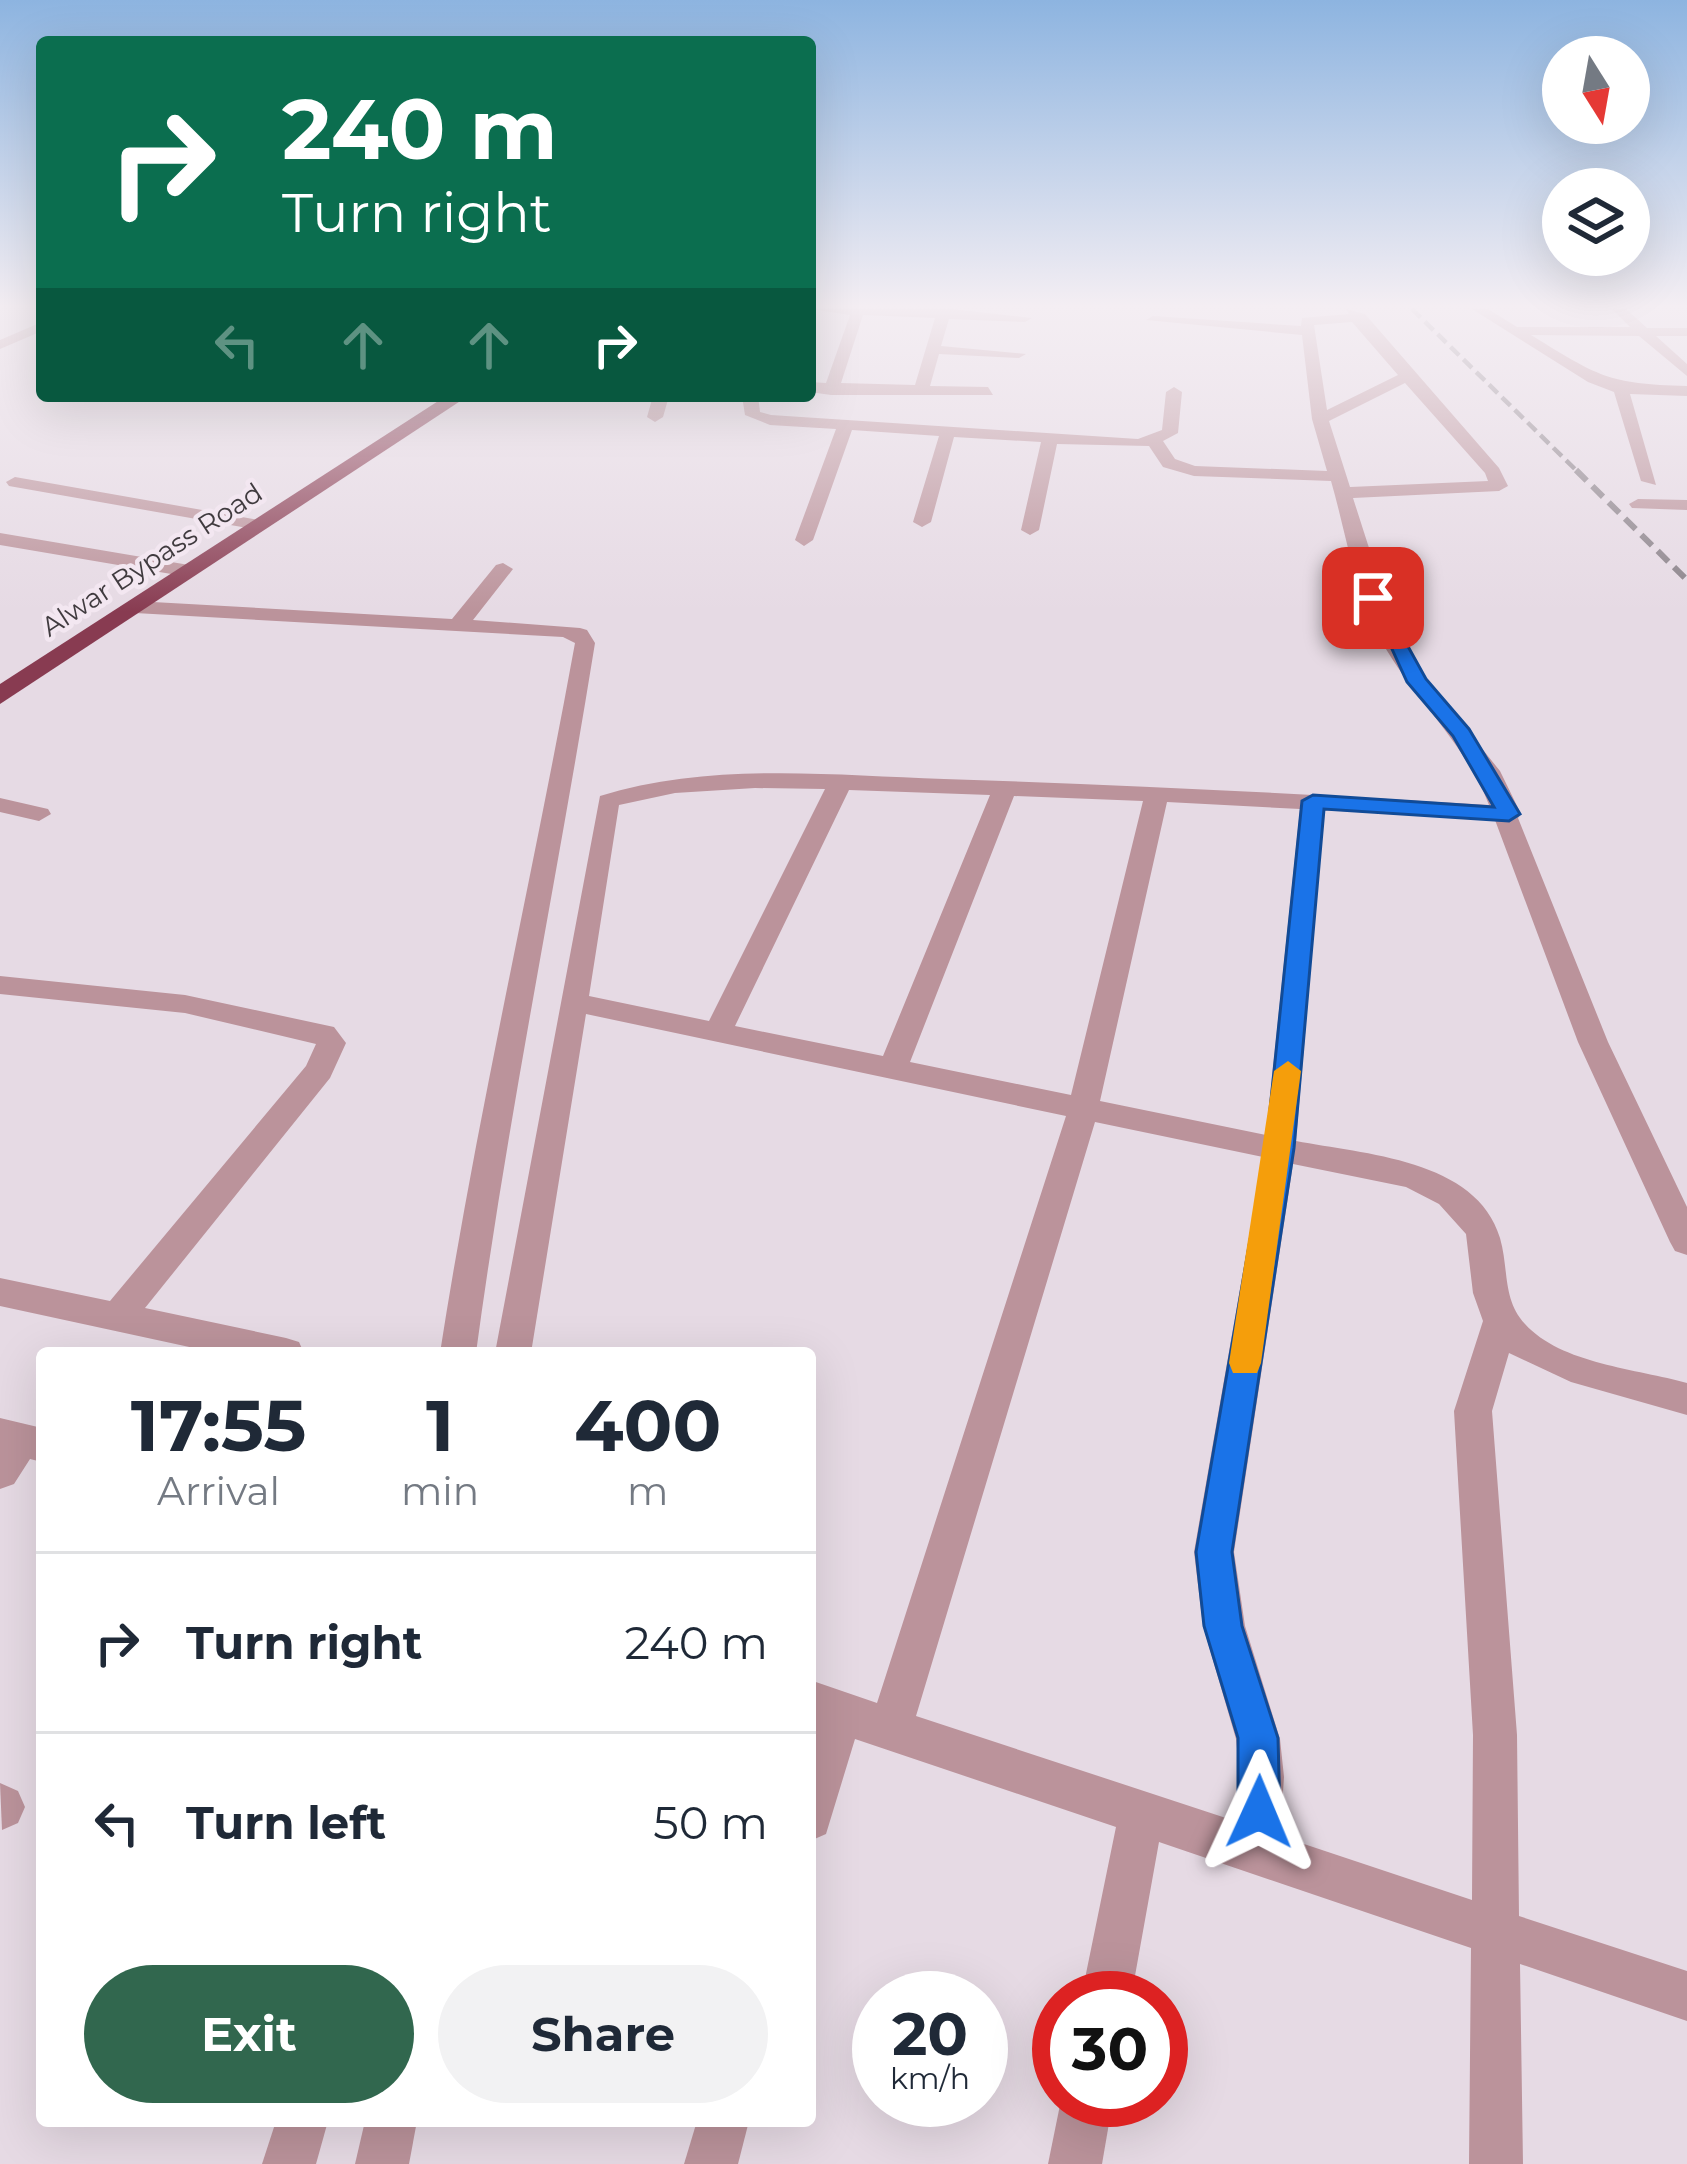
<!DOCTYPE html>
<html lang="en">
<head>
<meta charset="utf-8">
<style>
	:root { --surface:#fff; --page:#f2f2f3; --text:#1f2937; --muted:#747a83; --line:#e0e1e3; --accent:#31674e }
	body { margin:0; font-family:Montserrat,sans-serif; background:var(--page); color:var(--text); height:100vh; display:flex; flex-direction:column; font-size:45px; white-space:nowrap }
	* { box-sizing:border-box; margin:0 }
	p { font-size:39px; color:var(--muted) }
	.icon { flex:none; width:66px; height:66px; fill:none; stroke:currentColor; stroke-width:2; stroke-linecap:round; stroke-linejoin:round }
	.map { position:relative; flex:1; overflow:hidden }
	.sheet { position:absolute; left:36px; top:1347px; width:780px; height:780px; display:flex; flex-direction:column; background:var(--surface); border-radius:12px; box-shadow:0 12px 48px #0002 }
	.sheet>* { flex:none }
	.guide { position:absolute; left:36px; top:36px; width:780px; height:366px; border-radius:12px; box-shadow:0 12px 48px #0002; background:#0b6e4f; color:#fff; overflow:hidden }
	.needle { width:78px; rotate:169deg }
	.fabs { position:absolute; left:1542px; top:36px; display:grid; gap:24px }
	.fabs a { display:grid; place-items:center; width:108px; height:108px; border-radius:50%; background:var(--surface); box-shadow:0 12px 48px #0002; font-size:60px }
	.speed { position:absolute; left:852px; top:1971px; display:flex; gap:24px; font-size:60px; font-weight:700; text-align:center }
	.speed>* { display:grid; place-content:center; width:156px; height:156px; border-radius:50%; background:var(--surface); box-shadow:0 12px 48px #0002; line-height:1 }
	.speed small { font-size:30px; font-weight:400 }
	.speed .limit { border:18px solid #d22; background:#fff; color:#111 }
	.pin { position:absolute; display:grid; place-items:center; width:102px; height:102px; color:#fff; margin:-51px; border-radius:24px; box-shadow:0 6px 18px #0006 }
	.me { position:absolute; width:132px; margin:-66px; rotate:1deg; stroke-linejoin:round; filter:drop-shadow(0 0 9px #0008) }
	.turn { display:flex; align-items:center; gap:42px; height:252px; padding:0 48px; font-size:54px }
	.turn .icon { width:156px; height:156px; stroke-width:2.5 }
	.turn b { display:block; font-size:84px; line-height:102px }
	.lanes { display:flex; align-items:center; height:114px; padding:0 48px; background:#0003; justify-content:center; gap:60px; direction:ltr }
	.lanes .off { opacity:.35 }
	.eta { display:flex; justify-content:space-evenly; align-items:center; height:204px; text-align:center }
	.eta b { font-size:72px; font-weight:700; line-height:84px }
	.cta { display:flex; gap:24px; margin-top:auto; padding:24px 48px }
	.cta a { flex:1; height:138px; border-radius:72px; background:var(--accent); color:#fff; font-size:48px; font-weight:700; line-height:138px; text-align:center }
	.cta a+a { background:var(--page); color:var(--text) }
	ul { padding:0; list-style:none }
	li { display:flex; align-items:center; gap:36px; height:180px; padding:0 48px; border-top:3px solid var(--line) }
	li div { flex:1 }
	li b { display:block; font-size:45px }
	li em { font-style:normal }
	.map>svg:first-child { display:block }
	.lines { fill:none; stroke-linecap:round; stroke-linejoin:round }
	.minor { fill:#bb939b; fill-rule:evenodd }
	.highway { fill:#883b51; fill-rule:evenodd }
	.rail-far1 { stroke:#898188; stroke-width:4.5; stroke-dasharray:12 6; stroke-linecap:butt }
	.rail { stroke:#898188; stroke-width:6; stroke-dasharray:15 8; stroke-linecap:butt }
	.route { fill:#1a73e8; stroke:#114b97; stroke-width:3 }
	.slow { fill:#f59e0b }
	.labels { text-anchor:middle; stroke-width:9; stroke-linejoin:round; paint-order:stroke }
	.far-street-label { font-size:27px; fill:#403b3f; stroke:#f3e7f1 }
</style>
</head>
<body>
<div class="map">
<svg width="1687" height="2164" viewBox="0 0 1687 2164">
	<rect width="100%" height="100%" fill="#e6dae4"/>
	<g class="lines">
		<!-- minor -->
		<g class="minor">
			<path d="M810,309H952L1032,318L1025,322L949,319L941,346L1026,354L1019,358L939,354L930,386L988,387L993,395H831L810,392V382L826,383L850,315ZM863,315L935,318L915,385L841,383Z"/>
			<path d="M1346,309L1365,314L1499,468L1508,486L1499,491L1353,498L1395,629L1426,679L1500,771L1521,814L1518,818L1608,1042L1687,1207V1255L1675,1251L1670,1242L1578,1042L1495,820L1324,810L1296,1141C1363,1154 1477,1159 1500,1238C1509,1269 1502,1299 1525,1324C1561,1364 1638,1369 1687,1383V1415L1571,1382L1509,1353L1492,1411L1517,1735L1519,1916L1687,1971V2021L1520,1964L1523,2164H1469L1471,1948L1159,1842L1131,1998H1081L1116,1827L855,1739L826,1834L810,1841V1741L815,1725L810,1724V1680L877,1703L1066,1116L586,1014L531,1353H495L600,796C711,762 829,775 944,779C1127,785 1307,794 1489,805C1465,741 1409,695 1377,633C1354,588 1345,529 1331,481L1194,476L1163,467L1149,446L1057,444L1039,530L1030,535L1021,530L1041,442L954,437L931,522L922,527L913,522L939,436L852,430L813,540L804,546L795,540L836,429L770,425L745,415L742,396H758L760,412L771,415L1138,439L1162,430L1166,392L1174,387L1182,392L1178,433L1163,441L1175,459L1195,466L1327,471L1312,419L1302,335L1146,320L1153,316L1301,326L1302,318L1349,314ZM1352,322L1398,375L1327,410L1314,325ZM1405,383L1485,473L1488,481L1350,487L1329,421ZM755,788L825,789L709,1021L589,996L619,805L675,793ZM849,790L990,795L883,1056L735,1026ZM1014,796L1143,801L1071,1095L910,1062ZM1167,802L1300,809L1266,1135L1100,1101ZM1095,1122L1263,1157L1194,1552L1203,1626L1236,1739L1240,1777L1235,1821L916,1716ZM1293,1164L1406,1187L1439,1204L1466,1234L1473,1293L1483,1321L1454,1411L1473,1735L1472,1900L1280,1836L1284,1777L1280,1739L1245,1626L1234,1552Z"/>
			<path d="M1472,309H1488L1517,327H1630L1612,309H1626L1647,328H1687V336H1656L1687,364V376L1639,336L1531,335C1598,376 1607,384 1687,386V396L1630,394L1656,485L1641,481L1614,392L1588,382Z"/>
			<path d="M42,322V331L0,349V340Z"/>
			<path d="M653,396H669L663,417L655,422L647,417Z"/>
			<path d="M15,477L259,520L268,525L259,530L9,486L6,482Z"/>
			<path d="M1638,499L1687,500V510L1632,508L1629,504Z"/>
			<path d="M0,533L189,565L199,571L189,577L0,545Z"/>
			<path d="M503,563L513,569L473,620L580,628L587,630L595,643C557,880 508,1115 476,1353H440C477,1115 532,880 575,643L563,637L135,613L125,607L135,601L452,619L496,565Z"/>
			<path d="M0,798L48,809L51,814L39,821L0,812Z"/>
			<path d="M0,976L185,995L334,1027L346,1043L330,1078L145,1308L286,1338L299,1342L304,1353H217L0,1306V1278L110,1301L306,1066L316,1044L185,1013L0,994Z"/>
			<path d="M0,1418L42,1428V1462L30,1459L14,1484L0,1489Z"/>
			<path d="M0,1783L18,1791L25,1807L18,1823L2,1830Z"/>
			<path d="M1061,2100H1113L1102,2164H1048Z"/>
			<path d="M276,2121H328L316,2164H262Z"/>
			<path d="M365,2121H417L409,2164H355Z"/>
			<path d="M697,2121H749L738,2164H684Z"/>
		</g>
		<!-- highway -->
		<path class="highway" d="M446,396H468L0,704V684Z"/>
		<!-- rail-far1 -->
		<path class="rail-far1" d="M1412,309L1579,473"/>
		<!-- rail -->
		<path class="rail" d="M1576,470L1687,580"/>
	</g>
	<!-- sky -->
	<linearGradient id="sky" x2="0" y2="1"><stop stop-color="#8db4e0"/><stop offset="0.5" stop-color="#f4eef3"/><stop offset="1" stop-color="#f4eef3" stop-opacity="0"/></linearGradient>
	<rect width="1687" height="612" fill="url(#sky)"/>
	<!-- route -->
	<path class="route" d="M1367,594H1379L1426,679L1469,729L1520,814L1509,821L1324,809L1294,1148L1232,1552L1242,1626L1278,1738L1280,1812L1273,1827L1259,1833L1244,1827L1238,1812V1738L1204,1626L1196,1552L1266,1148L1302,801L1313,795L1494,807L1453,736L1407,682Z"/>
	<!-- slow -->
	<path class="slow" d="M1288,1061L1301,1071L1261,1363L1257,1373H1233L1229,1363L1274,1071Z"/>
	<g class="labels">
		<!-- far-street labels -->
		<g class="far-street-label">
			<text transform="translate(152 560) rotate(-33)" y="9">Alwar Bypass Road</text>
		</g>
	</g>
</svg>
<div class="fabs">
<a><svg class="needle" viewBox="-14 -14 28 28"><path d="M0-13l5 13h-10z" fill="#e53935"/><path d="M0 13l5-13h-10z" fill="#747a83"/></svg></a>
<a><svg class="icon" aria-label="layers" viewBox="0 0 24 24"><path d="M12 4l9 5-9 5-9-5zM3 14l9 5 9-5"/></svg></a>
</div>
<div class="speed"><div>20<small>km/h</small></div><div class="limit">30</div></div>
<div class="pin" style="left:1373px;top:598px;background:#d93025"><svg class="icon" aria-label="arrive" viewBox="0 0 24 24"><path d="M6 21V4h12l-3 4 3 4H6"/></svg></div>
<svg class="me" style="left:1259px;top:1812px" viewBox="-20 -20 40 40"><path d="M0-17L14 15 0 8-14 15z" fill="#1a73e8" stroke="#fff" stroke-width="4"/></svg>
<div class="guide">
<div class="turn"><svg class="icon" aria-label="right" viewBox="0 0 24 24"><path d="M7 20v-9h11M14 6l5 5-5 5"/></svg><div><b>240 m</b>Turn right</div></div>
<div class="lanes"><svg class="icon off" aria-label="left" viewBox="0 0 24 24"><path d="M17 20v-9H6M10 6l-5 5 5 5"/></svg><svg class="icon off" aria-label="ahead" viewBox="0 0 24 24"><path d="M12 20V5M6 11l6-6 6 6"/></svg><svg class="icon off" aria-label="ahead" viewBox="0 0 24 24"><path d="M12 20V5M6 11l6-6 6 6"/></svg><svg class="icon" aria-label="right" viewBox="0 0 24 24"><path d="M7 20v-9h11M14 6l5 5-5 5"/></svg></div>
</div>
<section class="sheet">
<div class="eta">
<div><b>17:55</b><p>Arrival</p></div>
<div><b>1</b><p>min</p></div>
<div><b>400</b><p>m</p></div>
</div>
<ul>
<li><svg class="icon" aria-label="right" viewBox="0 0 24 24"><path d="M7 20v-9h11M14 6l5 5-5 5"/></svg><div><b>Turn right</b></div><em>240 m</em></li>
<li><svg class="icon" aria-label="left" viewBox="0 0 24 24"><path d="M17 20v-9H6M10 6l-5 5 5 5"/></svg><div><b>Turn left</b></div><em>50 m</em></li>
</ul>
<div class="cta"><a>Exit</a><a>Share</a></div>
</section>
</div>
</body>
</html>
